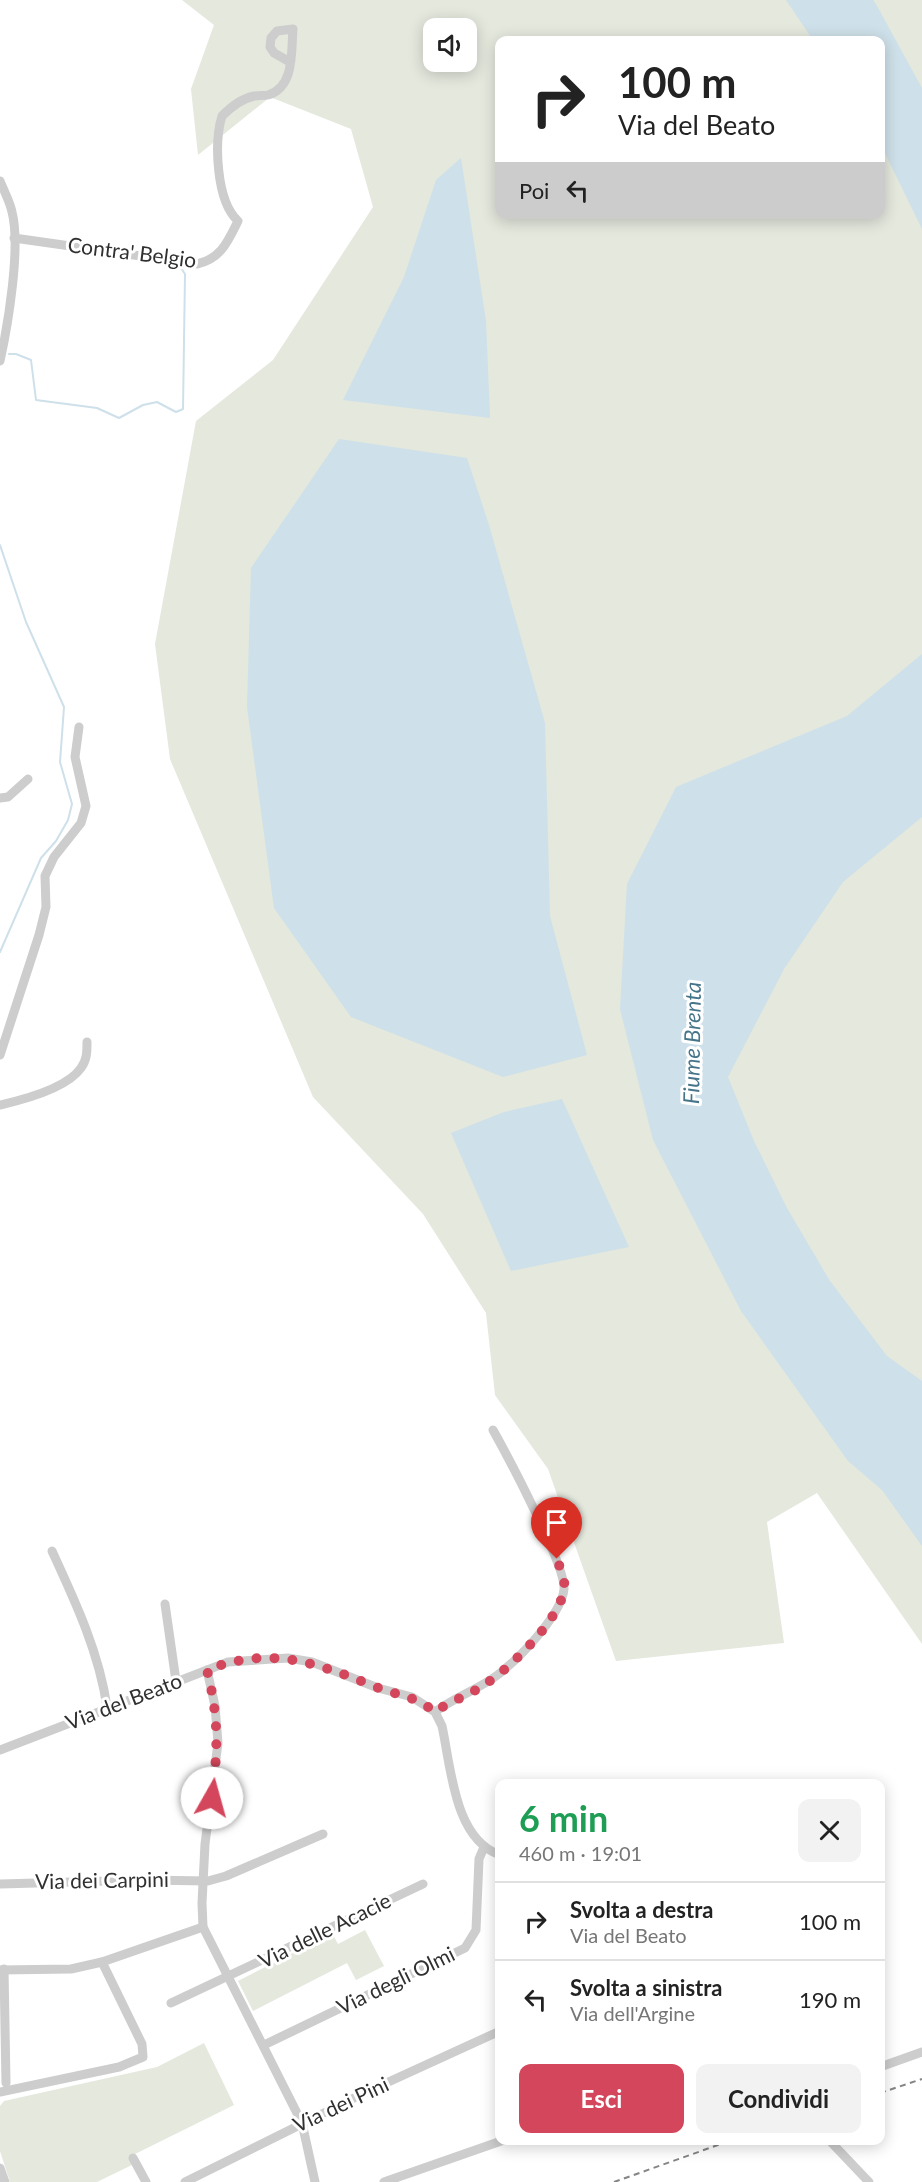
<!DOCTYPE html>
<html lang="it">
<head>
<meta charset="utf-8">
<style>
	:root { --surface:#fff; --page:#f2f2f2; --text:#222; --muted:#767676; --line:#e0e0e0; --accent:#d3465b }
	body { margin:0; font-family:Lato,sans-serif; background:var(--page); color:var(--text); height:100vh; display:flex; flex-direction:column; font-size:22px; white-space:nowrap }
	* { box-sizing:border-box; margin:0 }
	p { font-size:20px; color:var(--muted) }
	.icon { flex:none; width:33px; height:33px; fill:none; stroke:currentColor; stroke-width:2; stroke-linecap:round; stroke-linejoin:round }
	.map { position:relative; flex:1; overflow:hidden }
	.sheet { position:absolute; left:495px; top:1779px; width:390px; height:366px; display:flex; flex-direction:column; background:var(--surface); border-radius:12px; box-shadow:0 3px 15px #0003 }
	.sheet>* { flex:none }
	.banner { position:absolute; left:495px; top:36px; width:390px; height:183px; border-radius:12px; box-shadow:0 3px 15px #0003; background:#fff; color:var(--text); overflow:hidden }
	.buttons { position:absolute; left:423px; top:18px; display:grid; gap:12px }
	.buttons a { display:grid; place-items:center; width:54px; height:54px; border-radius:12px; background:var(--surface); box-shadow:0 3px 15px #0003; font-size:30px }
	.pin { position:absolute; display:grid; place-items:center; width:51px; height:51px; color:#fff; margin:-62px -26px; border-radius:50% 50% 50% 0; rotate:-45deg; box-shadow:0 0 6px #0007 }
	.pin .icon { rotate:45deg }
	.me { position:absolute; width:66px; margin:-33px; rotate:7deg; stroke-linejoin:round; filter:drop-shadow(0 0 4px #0008) }
	.turn { display:flex; align-items:center; gap:21px; height:126px; padding:0 24px; font-size:27px }
	.turn .icon { width:78px; height:78px; stroke-width:2.5 }
	.turn b { display:block; font-size:42px; line-height:51px }
	.then { display:flex; align-items:center; height:57px; padding:0 24px; background:#0003; gap:12px; font-size:22px }
	.round { display:grid; place-items:center; flex:none; width:63px; height:63px; border-radius:12px; background:var(--page) }
	.head { display:flex; align-items:center; justify-content:space-between; height:102px; padding:0 24px }
	h1 { font-size:36px; font-weight:700; line-height:45px; color:#1e9e55 }
	.button { display:flex; gap:12px; margin-top:auto; padding:12px 24px }
	.button a { flex:1; height:69px; border-radius:12px; background:var(--accent); color:#fff; font-size:24px; font-weight:700; line-height:69px; text-align:center }
	.button a+a { background:var(--page); color:var(--text) }
	ul { padding:0; list-style:none }
	li { display:flex; align-items:center; gap:18px; height:78px; padding:0 24px; border-top:2px solid var(--line) }
	li div { flex:1 }
	li b { display:block; font-size:22px }
	li em { font-style:normal }
	.map>svg:first-child { display:block }
	.green { fill:#e4e8dd; fill-rule:evenodd }
	.water { fill:#cee0e9 }
	.lines { fill:none; stroke-linecap:round; stroke-linejoin:round }
	.stream { stroke:#cee0e9; stroke-width:2 }
	.minor { stroke:#cdcdcd; stroke-width:9 }
	.rail { stroke:#858585; stroke-width:2; stroke-dasharray:6 4.5; stroke-linecap:butt }
	.route { stroke:#d3465b; stroke-width:10; stroke-dasharray:0 18 }
	.labels { text-anchor:middle; stroke-width:6; stroke-linejoin:round; paint-order:stroke }
	.street-label { font-size:21px; fill:#303030; stroke:#fff }
	.water-label { font-size:22px; font-style:italic; fill:#46758a; stroke:#fff }
</style>
</head>
<body>
<div class="map">
<svg width="922" height="2182" viewBox="0 0 922 2182">
	<rect width="100%" height="100%" fill="#fff"/>
	<!-- green -->
	<g class="green">
		<path d="M182,0H922V1644L817,1493L767,1522L784,1643L616,1661L548,1469L495,1395L486,1313L423,1214L313,1097L170,759L155,644L196,421L273,360L373,207L351,129L270,97L198,155L191,89L214,25ZM434,28H466V62H434ZM500,40H880V214H500Z"/>
		<path d="M365,1930L384,1966L356,1980L347,1963L253,2011L238,1981L332,1933L338,1944Z"/>
		<path d="M204,2043L234,2105L131,2156L134,2164L97,2182H10L0,2151V2106L4,2101L157,2067Z"/>
	</g>
	<!-- water -->
	<g class="water">
		<path d="M786,0H873L877,6L922,88V229L881,145L880,40H813Z"/>
		<path d="M461,158L486,321L490,418L343,400L404,277L436,180Z"/>
		<path d="M339,439L467,458L489,525L545,723L550,916L587,1055L503,1077L351,1017L274,908L247,707L251,568Z"/>
		<path d="M922,654V817L843,882L784,969L728,1077L754,1141L787,1208L830,1281L887,1356L922,1381V1546L882,1490L848,1461L741,1311L653,1140L620,1009L627,884L676,787L847,716Z"/>
		<path d="M562,1099L629,1247L511,1271L451,1133L504,1112Z"/>
	</g>
	<g class="lines">
		<!-- stream -->
		<g class="stream">
			<path d="M9,354H16L31,360L36,400L97,408L119,418L143,405L157,402L176,412L183,409L185,274L181,268"/>
			<path d="M0,545L26,622L64,707L60,762L72,804L68,820L56,841L41,858L0,952"/>
		</g>
		<!-- minor -->
		<g class="minor">
			<path d="M0,181C4,191 10,202 12,212C21,247 8,325 0,361"/>
			<path d="M14,238L197,264C221,259 228,241 238,221C216,201 214,142 222,116C232,106 241,99 254,96C258,95 264,96 268,95C295,87 291,51 293,29L277,31L271,38L270,47L274,53L290,62"/>
			<path d="M0,798L8,797L28,779"/>
			<path d="M0,1055L39,935L46,907L45,876L54,857L81,823L86,806L75,757L79,727"/>
			<path d="M0,1105C22,1100 67,1088 81,1068C87,1060 87,1052 87,1042"/>
			<path d="M52,1551C75,1601 99,1652 107,1707"/>
			<path d="M165,1604L176,1681"/>
			<path d="M207,1670L215,1706L218,1743L205,1844L202,1903L203,1927L302,2123L315,2182"/>
			<path d="M435,1712C457,1695 484,1688 505,1669C524,1653 562,1613 564,1589C566,1566 507,1455 493,1430"/>
			<path d="M0,1750L228,1662L288,1658L312,1662L378,1688L412,1697L435,1712L442,1726C451,1767 454,1839 500,1855"/>
			<path d="M0,1884L145,1880L208,1881L226,1876L323,1834"/>
			<path d="M4,1969L6,2083"/>
			<path d="M0,1970L71,1969L102,1962L203,1927"/>
			<path d="M171,2003L423,1884"/>
			<path d="M264,2045L465,1948L476,1930L479,1859L484,1847"/>
			<path d="M880,2067L922,2052"/>
			<path d="M0,2092L119,2067L143,2057L142,2044L102,1962"/>
			<path d="M829,2140L869,2182"/>
			<path d="M133,2158L146,2182"/>
			<path d="M0,2168L5,2182"/>
			<path d="M185,2182L360,2095L500,2031"/>
			<path d="M384,2182L504,2140"/>
		</g>
		<!-- rail -->
		<g class="rail">
			<path d="M880,2093L922,2079"/>
			<path d="M614,2182L732,2140"/>
		</g>
	</g>
	<g class="lines">
		<!-- route -->
		<path class="route" d="M212,1798C218,1748 219,1719 207,1670C271,1645 316,1663 376,1687C397,1695 417,1697 435,1712C450,1701 468,1696 484,1685C509,1669 559,1621 564,1590C566,1580 560,1569 557,1559"/>
	</g>
	<g class="labels">
		<!-- street labels -->
		<g class="street-label">
			<text transform="translate(132 253) rotate(7)" y="7">Contra' Belgio</text>
			<text transform="translate(124 1702) rotate(-21)" y="7">Via del Beato</text>
			<text transform="translate(102 1881) rotate(-1)" y="7">Via dei Carpini</text>
			<text transform="translate(325 1931) rotate(-26)" y="7">Via delle Acacie</text>
			<text transform="translate(396 1981) rotate(-26)" y="7">Via degli Olmi</text>
			<text transform="translate(341 2105) rotate(-25)" y="7">Via dei Pini</text>
		</g>
		<!-- water labels -->
		<g class="water-label">
			<text transform="translate(692 1043) rotate(-89)" y="8">Fiume Brenta</text>
		</g>
	</g>
</svg>
<div class="buttons">
<a><svg class="icon" aria-label="sound" viewBox="0 0 24 24"><path d="M4 9h4l5-4v14l-5-4H4zM17 9q2 3 0 6"/></svg></a>
</div>
<div class="pin" style="left:557px;top:1559px;background:#d93025"><svg class="icon" aria-label="arrive" viewBox="0 0 24 24"><path d="M6 21V4h12l-3 4 3 4H6"/></svg></div>
<svg class="me" style="left:212px;top:1798px" viewBox="-20 -20 40 40"><circle r="19" fill="#fff"/><path d="M0-13L10 11 0 6-10 11z" fill="#d3465b"/></svg>
<div class="banner">
<div class="turn"><svg class="icon" aria-label="right" viewBox="0 0 24 24"><path d="M7 20v-9h11M14 6l5 5-5 5"/></svg><div><b>100 m</b>Via del Beato</div></div>
<div class="then">Poi<svg class="icon" aria-label="left" viewBox="0 0 24 24"><path d="M17 20v-9H6M10 6l-5 5 5 5"/></svg></div>
</div>
<section class="sheet">
<div class="head"><div><h1>6 min</h1><p>460 m · 19:01</p></div><a class="round"><svg class="icon" aria-label="close" viewBox="0 0 24 24"><path d="M6 6l12 12M18 6L6 18"/></svg></a></div>
<ul>
<li><svg class="icon" aria-label="right" viewBox="0 0 24 24"><path d="M7 20v-9h11M14 6l5 5-5 5"/></svg><div><b>Svolta a destra</b><p>Via del Beato</p></div><em>100 m</em></li>
<li><svg class="icon" aria-label="left" viewBox="0 0 24 24"><path d="M17 20v-9H6M10 6l-5 5 5 5"/></svg><div><b>Svolta a sinistra</b><p>Via dell'Argine</p></div><em>190 m</em></li>
</ul>
<div class="button"><a>Esci</a><a>Condividi</a></div>
</section>
</div>
</body>
</html>
